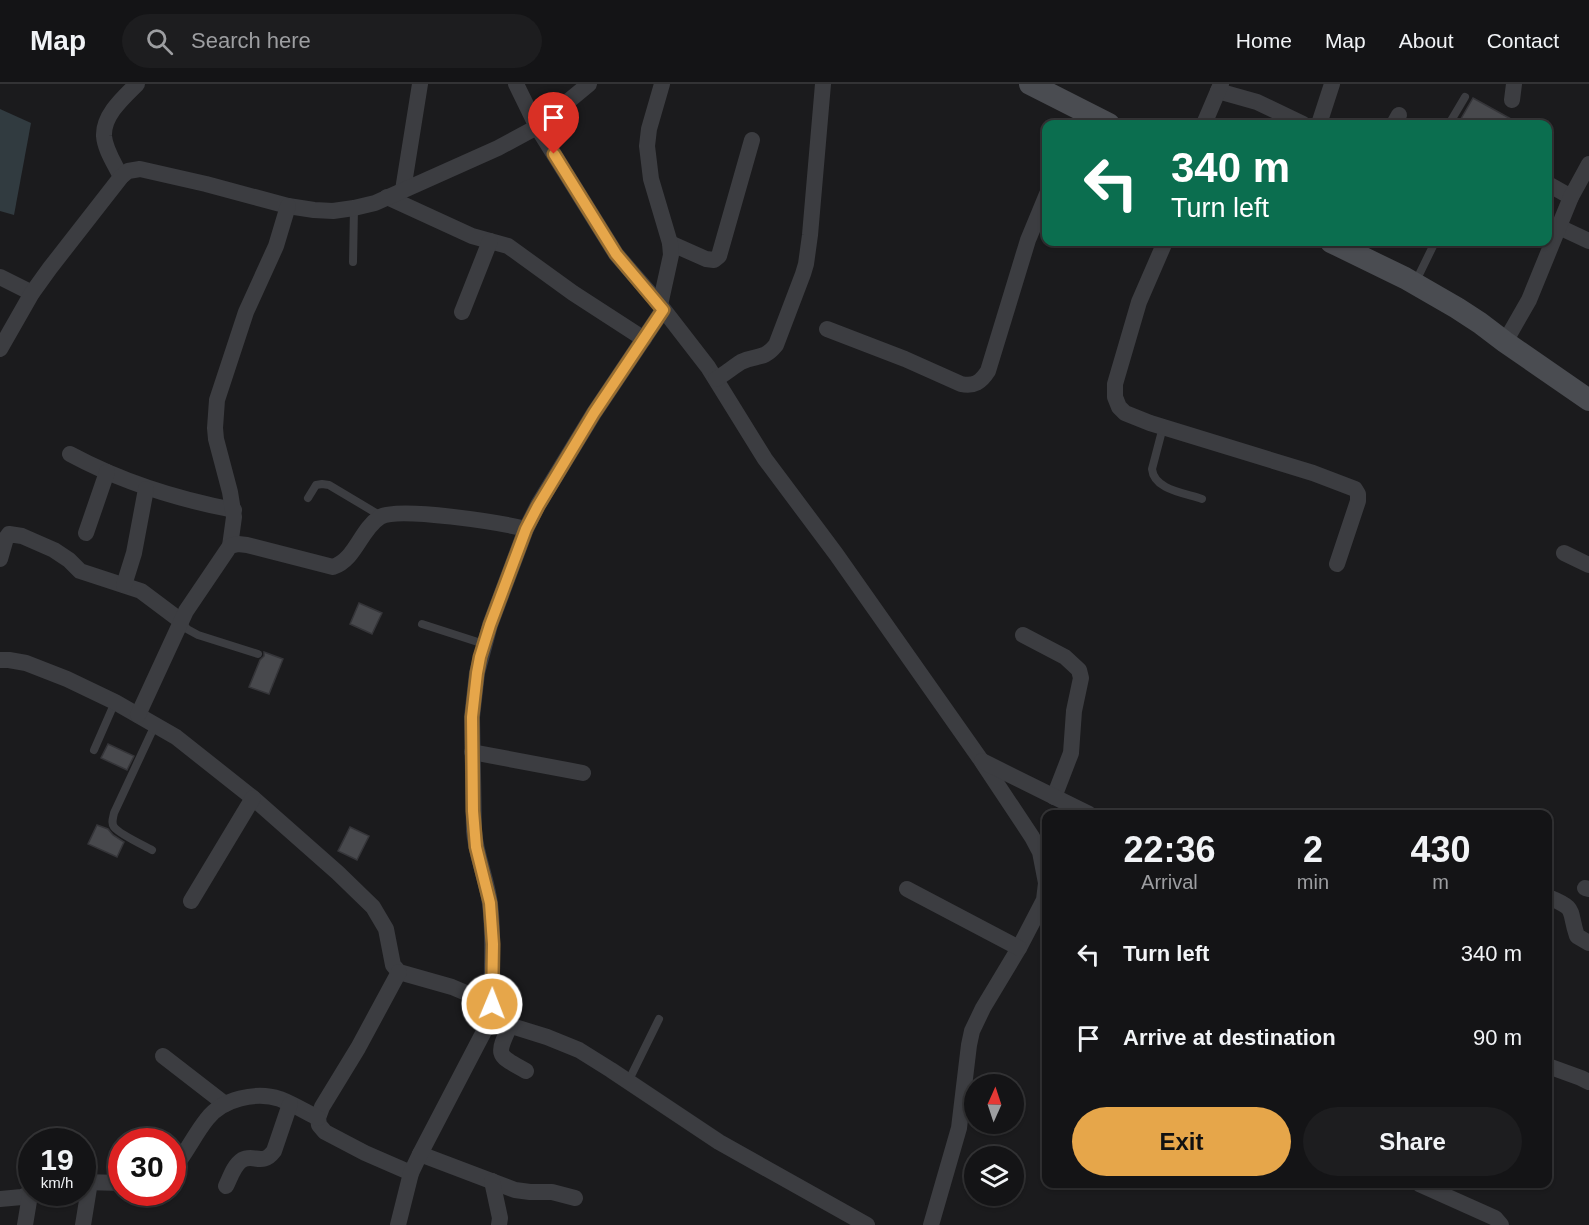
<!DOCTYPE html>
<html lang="en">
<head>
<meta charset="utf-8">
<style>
	:root { --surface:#141416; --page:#1d1d1f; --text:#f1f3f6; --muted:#9d9ea1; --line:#333335; --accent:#e6a64a }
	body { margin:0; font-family:Helvetica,sans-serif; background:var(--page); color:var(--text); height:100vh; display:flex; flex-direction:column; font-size:22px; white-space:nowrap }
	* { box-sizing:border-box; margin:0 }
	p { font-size:20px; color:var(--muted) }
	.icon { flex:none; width:33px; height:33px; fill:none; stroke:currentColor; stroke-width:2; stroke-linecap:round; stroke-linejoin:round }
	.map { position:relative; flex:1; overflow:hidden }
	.details { position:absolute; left:1042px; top:726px; width:510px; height:378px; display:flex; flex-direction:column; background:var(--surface); border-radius:12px; box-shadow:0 2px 4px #0004,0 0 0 2px var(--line) }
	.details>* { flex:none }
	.hud { position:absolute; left:1042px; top:36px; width:510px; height:126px; border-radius:12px; box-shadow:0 2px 4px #0004,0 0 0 2px var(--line); background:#0b6e4f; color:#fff; overflow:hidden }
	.needle { width:39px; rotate:3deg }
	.fabs { position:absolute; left:964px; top:990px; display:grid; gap:12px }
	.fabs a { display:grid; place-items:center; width:60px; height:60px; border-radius:50%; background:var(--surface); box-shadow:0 2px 4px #0004,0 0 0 2px var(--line); font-size:30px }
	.speed { position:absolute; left:18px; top:1044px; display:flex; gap:12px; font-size:30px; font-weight:700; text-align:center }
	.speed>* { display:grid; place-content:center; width:78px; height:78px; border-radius:50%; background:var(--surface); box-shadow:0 2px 4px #0004,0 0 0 2px var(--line); line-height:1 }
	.speed small { font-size:15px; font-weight:400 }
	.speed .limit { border:9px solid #d22; background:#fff; color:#111 }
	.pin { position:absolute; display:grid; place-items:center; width:51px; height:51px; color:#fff; margin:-62px -26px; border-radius:50% 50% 50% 0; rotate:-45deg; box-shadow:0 0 6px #0007 }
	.pin .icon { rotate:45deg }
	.me { position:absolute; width:66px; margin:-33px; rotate:1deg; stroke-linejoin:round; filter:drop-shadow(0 0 4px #0008) }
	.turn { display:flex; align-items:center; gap:21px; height:126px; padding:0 30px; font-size:27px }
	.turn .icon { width:78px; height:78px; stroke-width:2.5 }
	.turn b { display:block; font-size:42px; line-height:51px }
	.eta { display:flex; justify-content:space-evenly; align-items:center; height:102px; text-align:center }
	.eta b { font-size:36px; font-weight:800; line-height:42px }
	.cta { display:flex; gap:12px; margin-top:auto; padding:12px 30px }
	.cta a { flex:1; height:69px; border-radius:36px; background:var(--accent); color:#111; font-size:24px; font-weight:800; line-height:69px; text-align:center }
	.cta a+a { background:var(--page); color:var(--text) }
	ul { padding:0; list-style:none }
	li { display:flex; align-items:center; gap:18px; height:84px; padding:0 30px }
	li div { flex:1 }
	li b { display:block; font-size:22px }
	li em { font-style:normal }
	header { display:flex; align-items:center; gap:36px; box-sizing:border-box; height:84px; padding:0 30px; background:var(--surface); border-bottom:2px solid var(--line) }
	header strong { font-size:28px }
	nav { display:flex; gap:33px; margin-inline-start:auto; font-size:21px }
	.search { width:420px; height:54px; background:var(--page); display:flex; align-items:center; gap:15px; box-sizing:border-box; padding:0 21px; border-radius:33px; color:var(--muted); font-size:22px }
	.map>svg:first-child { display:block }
	.water { fill:#313b40 }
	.building { fill:#48494d; stroke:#353539; stroke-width:1.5 }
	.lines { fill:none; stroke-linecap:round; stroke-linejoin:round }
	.service { stroke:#3c3d41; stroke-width:8 }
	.minor { stroke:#3c3d41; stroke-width:16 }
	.secondary { stroke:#4a4c51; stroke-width:22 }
	.route-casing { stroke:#966c30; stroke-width:15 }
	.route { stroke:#e6a64a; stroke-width:10 }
</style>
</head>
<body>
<header>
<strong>Map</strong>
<div class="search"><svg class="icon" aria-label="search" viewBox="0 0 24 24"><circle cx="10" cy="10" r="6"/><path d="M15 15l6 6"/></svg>Search here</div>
<nav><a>Home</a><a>Map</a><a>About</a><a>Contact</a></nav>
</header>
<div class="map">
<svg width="1589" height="1141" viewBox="0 0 1589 1141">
	<rect width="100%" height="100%" fill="#1b1b1d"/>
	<!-- water -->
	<path class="water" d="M0,25L31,39L14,131L0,127Z"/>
	<!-- building -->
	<g class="building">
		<path d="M1473,14L1520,40H1458Z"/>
		<path d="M359,519L382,529L372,550L350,540Z"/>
		<path d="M264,568L283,575L269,610L249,603L260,576L264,572Z"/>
		<path d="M108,660L134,672L127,686L101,674Z"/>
		<path d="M97,741L108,745L113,751L124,758L117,773L88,760Z"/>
		<path d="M350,743L369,752L357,776L338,767Z"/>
	</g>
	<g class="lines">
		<!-- service -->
		<g class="service">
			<path d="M1449,40L1465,13"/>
			<path d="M353,178L354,124"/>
			<path d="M1415,199L1435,158"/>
			<path d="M1163,343L1152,385C1154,406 1185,409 1202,415"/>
			<path d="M308,414L316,401L322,400L329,401L381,432"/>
			<path d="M181,537L187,545L198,551L258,570"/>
			<path d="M422,540L484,560"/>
			<path d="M94,666L115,618"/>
			<path d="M152,766C143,761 119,750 114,743C111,739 113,734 114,729L155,641"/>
			<path d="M628,998L659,935"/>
		</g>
		<!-- minor -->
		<g class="minor">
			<path d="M516,0L537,43L616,170L660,221L708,283L765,375L836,470L981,676L1032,753L1040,768L1046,799L1044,816L1019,864L983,924L972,947L969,961L959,1044L931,1141"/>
			<path d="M1218,7L1257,18L1303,40"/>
			<path d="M1512,16L1514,0"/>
			<path d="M1204,40L1221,0"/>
			<path d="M1319,40L1332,0"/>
			<path d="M1394,40L1399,31"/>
			<path d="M121,93C115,80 105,66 104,52C103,31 124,13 137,0"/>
			<path d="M1548,100L1571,113"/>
			<path d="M403,106L420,0"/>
			<path d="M387,113L472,152L508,162L573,209L644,255"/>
			<path d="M1559,143L1589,157"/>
			<path d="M1165,158L1139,218L1115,300V313L1119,323L1125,329L1150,339L1313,389L1355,405L1358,410V417L1337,480"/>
			<path d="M670,159L706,175L714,176L719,172L752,56"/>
			<path d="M0,193L32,209"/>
			<path d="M660,221L671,171L670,159L651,95L647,62L649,45L662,0"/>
			<path d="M663,226L594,329L538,421L526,445L490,541L477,589L472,633L474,747C476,772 487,795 490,820C495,857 490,895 492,932L499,938L547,953L579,966L611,986L719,1058L867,1141"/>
			<path d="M462,228L490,157"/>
			<path d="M827,245L905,275L961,300C974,303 981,298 988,287L1028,156L1047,110"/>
			<path d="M1505,258L1529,216L1571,113L1589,80"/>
			<path d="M0,265L32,209L50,184L121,93L128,87L140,85L206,100L288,122L314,126L333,127L354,124L375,119L498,64L537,43L589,0"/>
			<path d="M716,295C725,290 733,283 741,278C757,270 763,277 776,261L803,190L806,180L810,151L823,0"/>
			<path d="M70,370C122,398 176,415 234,426"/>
			<path d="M86,449L107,388"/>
			<path d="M230,462L234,433L230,408L216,355L215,344L217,316L246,228L276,162L288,122"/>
			<path d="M1564,469L1589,481"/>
			<path d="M0,475L6,454L9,450L22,452L54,466L69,476L80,487L141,507L181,537"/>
			<path d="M124,501L134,469L146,405"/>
			<path d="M1023,551L1065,573L1079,586L1081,594L1074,627L1071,669L1054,713"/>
			<path d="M0,576H9L26,579L67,595L115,618L176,653L253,714L338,789L373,823L386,845L393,881L399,888L452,903L492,920"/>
			<path d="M138,631L186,527L230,462L238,460L247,461L333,483C356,475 360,446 380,433C399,422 502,439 526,445"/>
			<path d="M472,668L583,689"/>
			<path d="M982,677L1089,730"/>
			<path d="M1585,804L1589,805"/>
			<path d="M907,805L1019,864"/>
			<path d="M1548,813C1578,825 1568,826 1577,852L1589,859"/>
			<path d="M191,817L253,714"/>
			<path d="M399,888L358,964L322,1023L318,1034L319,1041L325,1048L365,1069L411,1089"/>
			<path d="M510,942C495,973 498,971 526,987"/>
			<path d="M163,972L225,1020"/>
			<path d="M1548,982L1581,994L1589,998"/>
			<path d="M420,1070L515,1106L530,1108H552L575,1114"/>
			<path d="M172,1086C186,1070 194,1051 207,1035C222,1015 256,1007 280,1015C293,1020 306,1028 318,1034"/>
			<path d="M492,1097L500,1134L499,1141"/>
			<path d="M82,1098L122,1099"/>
			<path d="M1419,1100L1495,1134L1501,1141"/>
			<path d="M226,1102C230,1094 234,1081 242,1076C254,1069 262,1083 274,1067L290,1020"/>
			<path d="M0,1115L22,1113L33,1108"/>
			<path d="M25,1141L30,1111"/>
			<path d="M83,1141L90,1098"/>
			<path d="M398,1141L411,1089L420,1070L492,932"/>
		</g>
		<!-- secondary -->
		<g class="secondary">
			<path d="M1030,0L1109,40"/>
			<path d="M1331,158L1405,194L1457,224L1480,239L1505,258L1589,316"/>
		</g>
	</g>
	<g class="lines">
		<!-- route casing -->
		<g class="route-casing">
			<path id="route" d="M492,920L493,860L490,819L476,763L473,727L472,633L477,589L480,573L490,541L526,445L538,422L594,329L663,226L616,170L554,70"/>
		</g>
		<!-- route -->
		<use href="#route" class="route"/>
	</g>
</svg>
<div class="fabs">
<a><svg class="needle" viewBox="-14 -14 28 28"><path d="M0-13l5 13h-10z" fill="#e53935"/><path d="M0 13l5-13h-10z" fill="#9d9ea1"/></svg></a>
<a><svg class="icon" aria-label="layers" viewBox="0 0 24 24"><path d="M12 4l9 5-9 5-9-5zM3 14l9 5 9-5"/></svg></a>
</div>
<div class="speed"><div>19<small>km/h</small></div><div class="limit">30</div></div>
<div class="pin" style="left:554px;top:70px;background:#d93025"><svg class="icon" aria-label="arrive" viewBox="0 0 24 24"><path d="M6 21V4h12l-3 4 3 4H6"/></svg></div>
<svg class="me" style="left:492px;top:920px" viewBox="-20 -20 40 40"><circle r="17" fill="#e6a64a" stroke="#fff" stroke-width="3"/><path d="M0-11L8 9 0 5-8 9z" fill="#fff"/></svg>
<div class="hud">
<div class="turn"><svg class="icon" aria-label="left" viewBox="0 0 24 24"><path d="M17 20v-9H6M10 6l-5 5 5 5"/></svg><div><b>340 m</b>Turn left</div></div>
</div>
<section class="details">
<div class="eta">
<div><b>22:36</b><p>Arrival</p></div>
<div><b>2</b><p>min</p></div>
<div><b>430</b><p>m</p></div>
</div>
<ul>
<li><svg class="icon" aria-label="left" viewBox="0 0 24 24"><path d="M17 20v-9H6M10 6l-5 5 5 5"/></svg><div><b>Turn left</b></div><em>340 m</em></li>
<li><svg class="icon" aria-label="arrive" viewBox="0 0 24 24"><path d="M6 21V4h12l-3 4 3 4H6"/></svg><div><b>Arrive at destination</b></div><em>90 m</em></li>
</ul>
<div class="cta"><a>Exit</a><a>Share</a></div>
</section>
</div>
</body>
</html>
